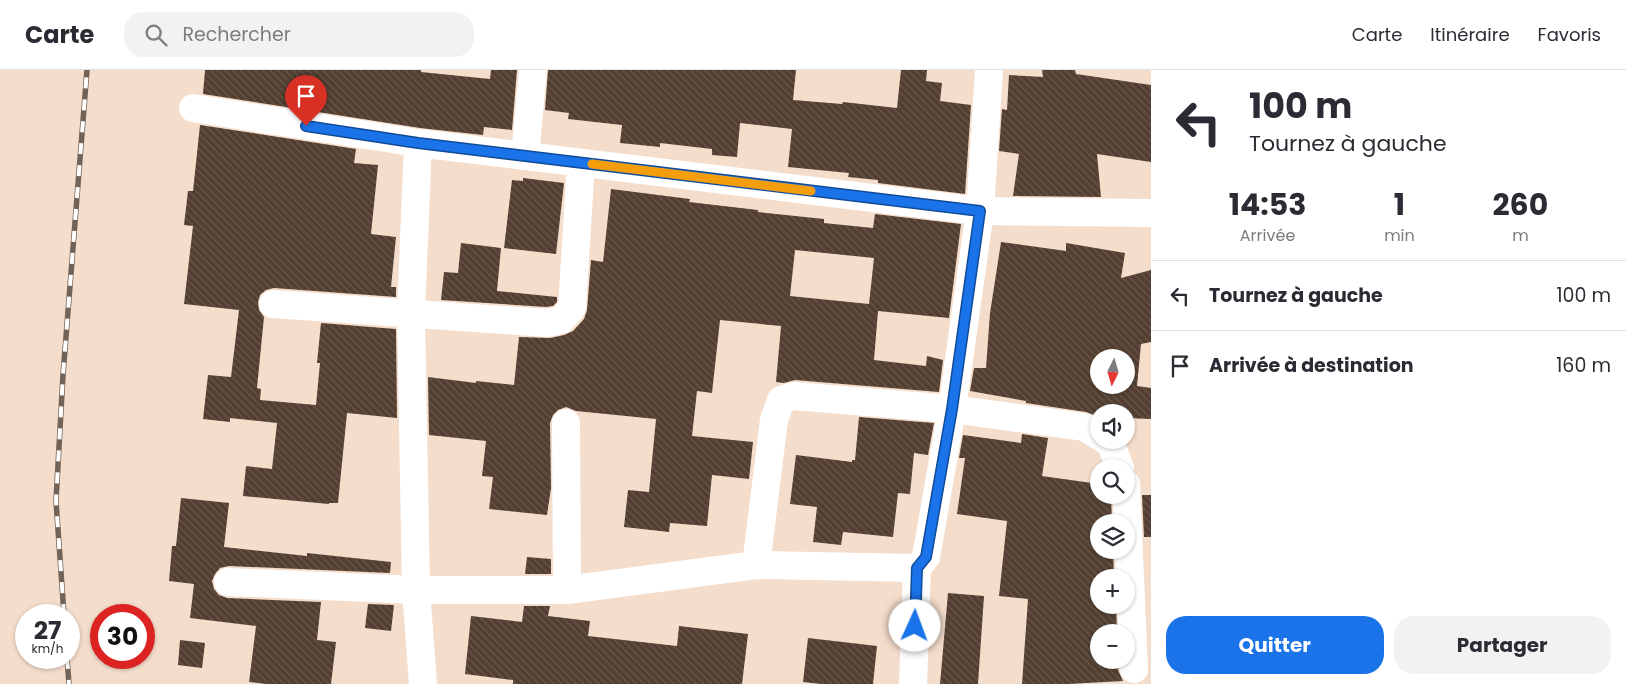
<!DOCTYPE html>
<html lang="fr">
<head>
<meta charset="utf-8">
<style>
	:root { --surface:#fff; --page:#f2f2f3; --text:#2b2b33; --muted:#7c7c81; --line:#e1e1e2; --accent:#1a73e8 }
	body { margin:0; font-family:Poppins,sans-serif; background:var(--page); color:var(--text); height:100vh; display:flex; flex-direction:column; font-size:19px; white-space:nowrap }
	* { box-sizing:border-box; margin:0 }
	p { font-size:16px; color:var(--muted) }
	.icon { flex:none; width:28px; height:28px; fill:none; stroke:currentColor; stroke-width:2; stroke-linecap:round; stroke-linejoin:round }
	.map { position:relative; flex:1; overflow:hidden }
	.panel { display:flex; flex-direction:column; background:var(--surface); width:475px }
	.panel>* { flex:none }
	.top-card { background:#fff; color:var(--text); overflow:hidden }
	.needle { width:32px; rotate:185deg }
	.controls { position:absolute; left:1090px; top:279px; display:grid; gap:10px }
	.controls a { display:grid; place-items:center; width:45px; height:45px; border-radius:50%; background:var(--surface); box-shadow:0 1px 4px #0004; font-size:25px }
	.speed { position:absolute; left:15px; top:534px; display:flex; gap:10px; font-size:25px; font-weight:700; text-align:center }
	.speed>* { display:grid; place-content:center; width:65px; height:65px; border-radius:50%; background:var(--surface); box-shadow:0 1px 4px #0004; line-height:1 }
	.speed small { font-size:12px; font-weight:400 }
	.speed .limit { border:8px solid #d22; background:#fff; color:#111 }
	.pin { position:absolute; display:grid; place-items:center; width:42px; height:42px; color:#fff; margin:-51px -21px; border-radius:50% 50% 50% 0; rotate:-45deg; box-shadow:0 0 5px #0007 }
	.pin .icon { rotate:45deg }
	.me { position:absolute; width:55px; margin:-28px; rotate:2deg; stroke-linejoin:round; filter:drop-shadow(0 0 4px #0008) }
	.turn { display:flex; align-items:center; gap:18px; height:105px; padding:0 15px; font-size:22px }
	.turn .icon { width:65px; height:65px; stroke-width:2.5 }
	.turn b { display:block; font-size:35px; line-height:42px }
	.eta { display:flex; justify-content:space-evenly; align-items:center; height:85px; text-align:center }
	.eta b { font-size:30px; font-weight:700; line-height:35px }
	.primary-button { display:flex; gap:10px; margin-top:auto; padding:10px 15px }
	.primary-button a { flex:1; height:58px; border-radius:20px; background:var(--accent); color:#fff; font-size:20px; font-weight:700; line-height:58px; text-align:center }
	.primary-button a+a { background:var(--page); color:var(--text) }
	ul { padding:0; list-style:none }
	li { display:flex; align-items:center; gap:15px; height:70px; padding:0 15px; border-top:1px solid var(--line) }
	li div { flex:1 }
	li b { display:block; font-size:19px }
	li em { font-style:normal }
	header { display:flex; align-items:center; gap:30px; box-sizing:border-box; height:70px; padding:0 25px; background:var(--surface); border-bottom:1px solid var(--line) }
	header strong { font-size:24px }
	nav { display:flex; gap:28px; margin-inline-start:auto; font-size:18px }
	.search { width:350px; height:45px; background:var(--page); display:flex; align-items:center; gap:12px; box-sizing:border-box; padding:0 18px; border-radius:20px; color:var(--muted); font-size:19px }
	main { display:flex; flex:1; min-height:0 }
	.map>svg:first-child { display:block }
	.building { fill:url(#building-back-hatch); fill-rule:evenodd }
	.lines { fill:none; stroke-linecap:round; stroke-linejoin:round }
	.minor { stroke:#fff; stroke-width:28 }
	.rail-casing { stroke:#716358; stroke-width:5.5 }
	.rail { stroke:#fff; stroke-width:4; stroke-dasharray:11; stroke-linecap:butt }
	.route-casing { stroke:#114b97; stroke-width:12 }
	.route { stroke:#1a73e8; stroke-width:9 }
	.slow { stroke:#f59e0b; stroke-width:9 }
</style>
</head>
<body>
<header>
<strong>Carte</strong>
<div class="search"><svg class="icon" aria-label="search" viewBox="0 0 24 24"><circle cx="10" cy="10" r="6"/><path d="M15 15l6 6"/></svg>Rechercher</div>
<nav><a>Carte</a><a>Itinéraire</a><a>Favoris</a></nav>
</header>
<main>
<div class="map">
<svg width="1151" height="614" viewBox="0 0 1151 614">
	<defs>
		<pattern id="building-back-hatch" width="6" height="6" patternUnits="userSpaceOnUse" patternTransform="scale(1.25)"><rect width="6" height="6" fill="#533f31"/><path d="M-1 5l2 2M0 0l6 6M5-1l2 2" fill="none" stroke="#67574b"/></pattern>
	</defs>
	<rect width="100%" height="100%" fill="#f5ddcb"/>
	<!-- building -->
	<g class="building">
		<path d="M205,0H421V2L490,9L491,0H517L512,60L484,57L483,65L420,58L203,24Z"/>
		<path d="M548,0H796L793,30L842,34L843,32L897,38L901,0H927L926,11L942,13L940,31L971,35L965,124L878,113V110L848,107L849,103L788,97L792,59L740,53L737,87L712,85V79L660,73V77L620,73L622,55L568,49L569,43L545,40Z"/>
		<path d="M1042,0H1075L1076,4L1151,15V92L1097,84L1101,127L1013,126L1019,84L999,81L1002,39L1007,40L1009,5L1043,7Z"/>
		<path d="M200,55L356,79L354,93L378,95L371,164L396,167L391,217H396V227L274,218L266,220L260,225L258,232L259,240L264,247L257,318L261,319L260,330L316,335L320,293H317L321,253L396,259L397,348L347,343L338,433H329V434L243,426L246,396L272,399L277,353L230,348V352L203,349L208,305L231,307L239,240L184,234L193,156L184,155L188,121H193Z"/>
		<path d="M523,108L564,113L556,184L504,178L512,110L523,111Z"/>
		<path d="M611,119L690,129L689,132L758,140V142L824,149V153L873,158L875,144L961,154L949,248L878,241L874,290L926,296L927,286L943,290L939,322L795,310L784,313L776,312L781,256L720,250L712,323L697,321L692,366L753,372L749,409L712,405L707,456L670,453L669,462L624,457L628,420L649,422L656,349L576,341L566,337L558,340L553,345L550,353L551,418L547,445L489,439L493,407L482,406L486,371L429,365L428,307L476,313V311L514,315L519,267L550,268L564,265L573,261L584,249L587,240L591,190L603,192ZM795,180L874,188L869,234L790,226Z"/>
		<path d="M1001,172L1066,181V173L1125,183L1121,208L1151,200V272L1141,274L1137,316L1151,318V349L1126,348V342H1099V345H1094L1086,342L1026,333V331L970,321L974,298H986L990,243ZM1099,288H1126V315H1099Z"/>
		<path d="M461,173L501,178L497,221L557,227V232L553,236L546,237L441,230L444,202L458,203Z"/>
		<path d="M859,347L934,353L928,385L914,383L910,424L898,423L893,467L843,462L841,475L813,472L817,437L790,434L796,385L852,392V390H855Z"/>
		<path d="M1022,364L1048,368L1042,406L1099,414V425H1111L1112,452H1099V480H1113L1114,508H1099V535H1116L1117,562H1099V590H1118V600L1123,611L1069,614H1022L1028,529L999,526L1007,451L957,444L965,388H959L963,365L1021,373Z"/>
		<path d="M1142,425H1151V467H1144Z"/>
		<path d="M181,428L229,433L224,477L307,486V483L391,492L390,503L229,496L220,498L215,504L212,511L214,519L219,525L227,528L321,532L317,570L336,572L331,614H266L249,612L256,556L190,548L194,514L169,511L172,476H176Z"/>
		<path d="M527,487L551,489V504H525Z"/>
		<path d="M948,523L984,526L978,614H940Z"/>
		<path d="M368,534L394,535L391,561L365,558Z"/>
		<path d="M524,536H550L548,546L590,551L588,566L677,576L679,556L748,564L742,614H513V610L465,604L471,546L522,552Z"/>
		<path d="M808,568L877,576L873,614H821L803,612Z"/>
		<path d="M180,570L205,573L202,598L178,595Z"/>
	</g>
	<g class="lines">
		<!-- minor -->
		<g class="minor">
			<path d="M193,38L418,73L980,141L1151,143"/>
			<path d="M418,73L411,243L416,520L423,614"/>
			<path d="M525,86L533,0"/>
			<path d="M273,234L547,253L561,250L572,238L581,93"/>
			<path d="M566,353L567,520"/>
			<path d="M1105,370L1111,374L1120,398"/>
			<path d="M1126,414L1134,599"/>
			<path d="M756,495L774,350L781,330L794,326L952,339L1084,357L1099,366"/>
			<path d="M228,512L416,520H567L756,495L917,498"/>
			<path d="M913,614L917,498L926,487L952,339L980,141L989,0"/>
		</g>
		<!-- rail casing -->
		<g class="rail-casing">
			<g id="rail">
				<path d="M64,545L56,431L63,305L87,0"/>
				<path d="M67,588L69,614"/>
			</g>
		</g>
		<!-- rail -->
		<use href="#rail" class="rail"/>
	</g>
	<g class="lines">
		<!-- route casing -->
		<g class="route-casing">
			<path id="route" d="M306,56L418,73L980,141L952,339L926,487L917,498L915,556"/>
		</g>
		<!-- route -->
		<use href="#route" class="route"/>
		<!-- slow -->
		<path class="slow" d="M592,94L811,121"/>
	</g>
</svg>
<div class="controls">
<a><svg class="needle" viewBox="-14 -14 28 28"><path d="M0-13l5 13h-10z" fill="#e53935"/><path d="M0 13l5-13h-10z" fill="#7c7c81"/></svg></a>
<a><svg class="icon" aria-label="sound" viewBox="0 0 24 24"><path d="M4 9h4l5-4v14l-5-4H4zM17 9q2 3 0 6"/></svg></a>
<a><svg class="icon" aria-label="search" viewBox="0 0 24 24"><circle cx="10" cy="10" r="6"/><path d="M15 15l6 6"/></svg></a>
<a><svg class="icon" aria-label="layers" viewBox="0 0 24 24"><path d="M12 4l9 5-9 5-9-5zM3 14l9 5 9-5"/></svg></a>
<a>+</a>
<a>−</a>
</div>
<div class="speed"><div>27<small>km/h</small></div><div class="limit">30</div></div>
<div class="pin" style="left:306px;top:56px;background:#d93025"><svg class="icon" aria-label="arrive" viewBox="0 0 24 24"><path d="M6 21V4h12l-3 4 3 4H6"/></svg></div>
<svg class="me" style="left:915px;top:556px" viewBox="-20 -20 40 40"><circle r="19" fill="#fff"/><path d="M0-13L10 11 0 6-10 11z" fill="#1a73e8"/></svg>
</div>
<section class="panel">
<div class="top-card">
<div class="turn"><svg class="icon" aria-label="left" viewBox="0 0 24 24"><path d="M17 20v-9H6M10 6l-5 5 5 5"/></svg><div><b>100 m</b>Tournez à gauche</div></div>
</div>
<div class="eta">
<div><b>14:53</b><p>Arrivée</p></div>
<div><b>1</b><p>min</p></div>
<div><b>260</b><p>m</p></div>
</div>
<ul>
<li><svg class="icon" aria-label="left" viewBox="0 0 24 24"><path d="M17 20v-9H6M10 6l-5 5 5 5"/></svg><div><b>Tournez à gauche</b></div><em>100 m</em></li>
<li><svg class="icon" aria-label="arrive" viewBox="0 0 24 24"><path d="M6 21V4h12l-3 4 3 4H6"/></svg><div><b>Arrivée à destination</b></div><em>160 m</em></li>
</ul>
<div class="primary-button"><a>Quitter</a><a>Partager</a></div>
</section>
</main>
</body>
</html>
